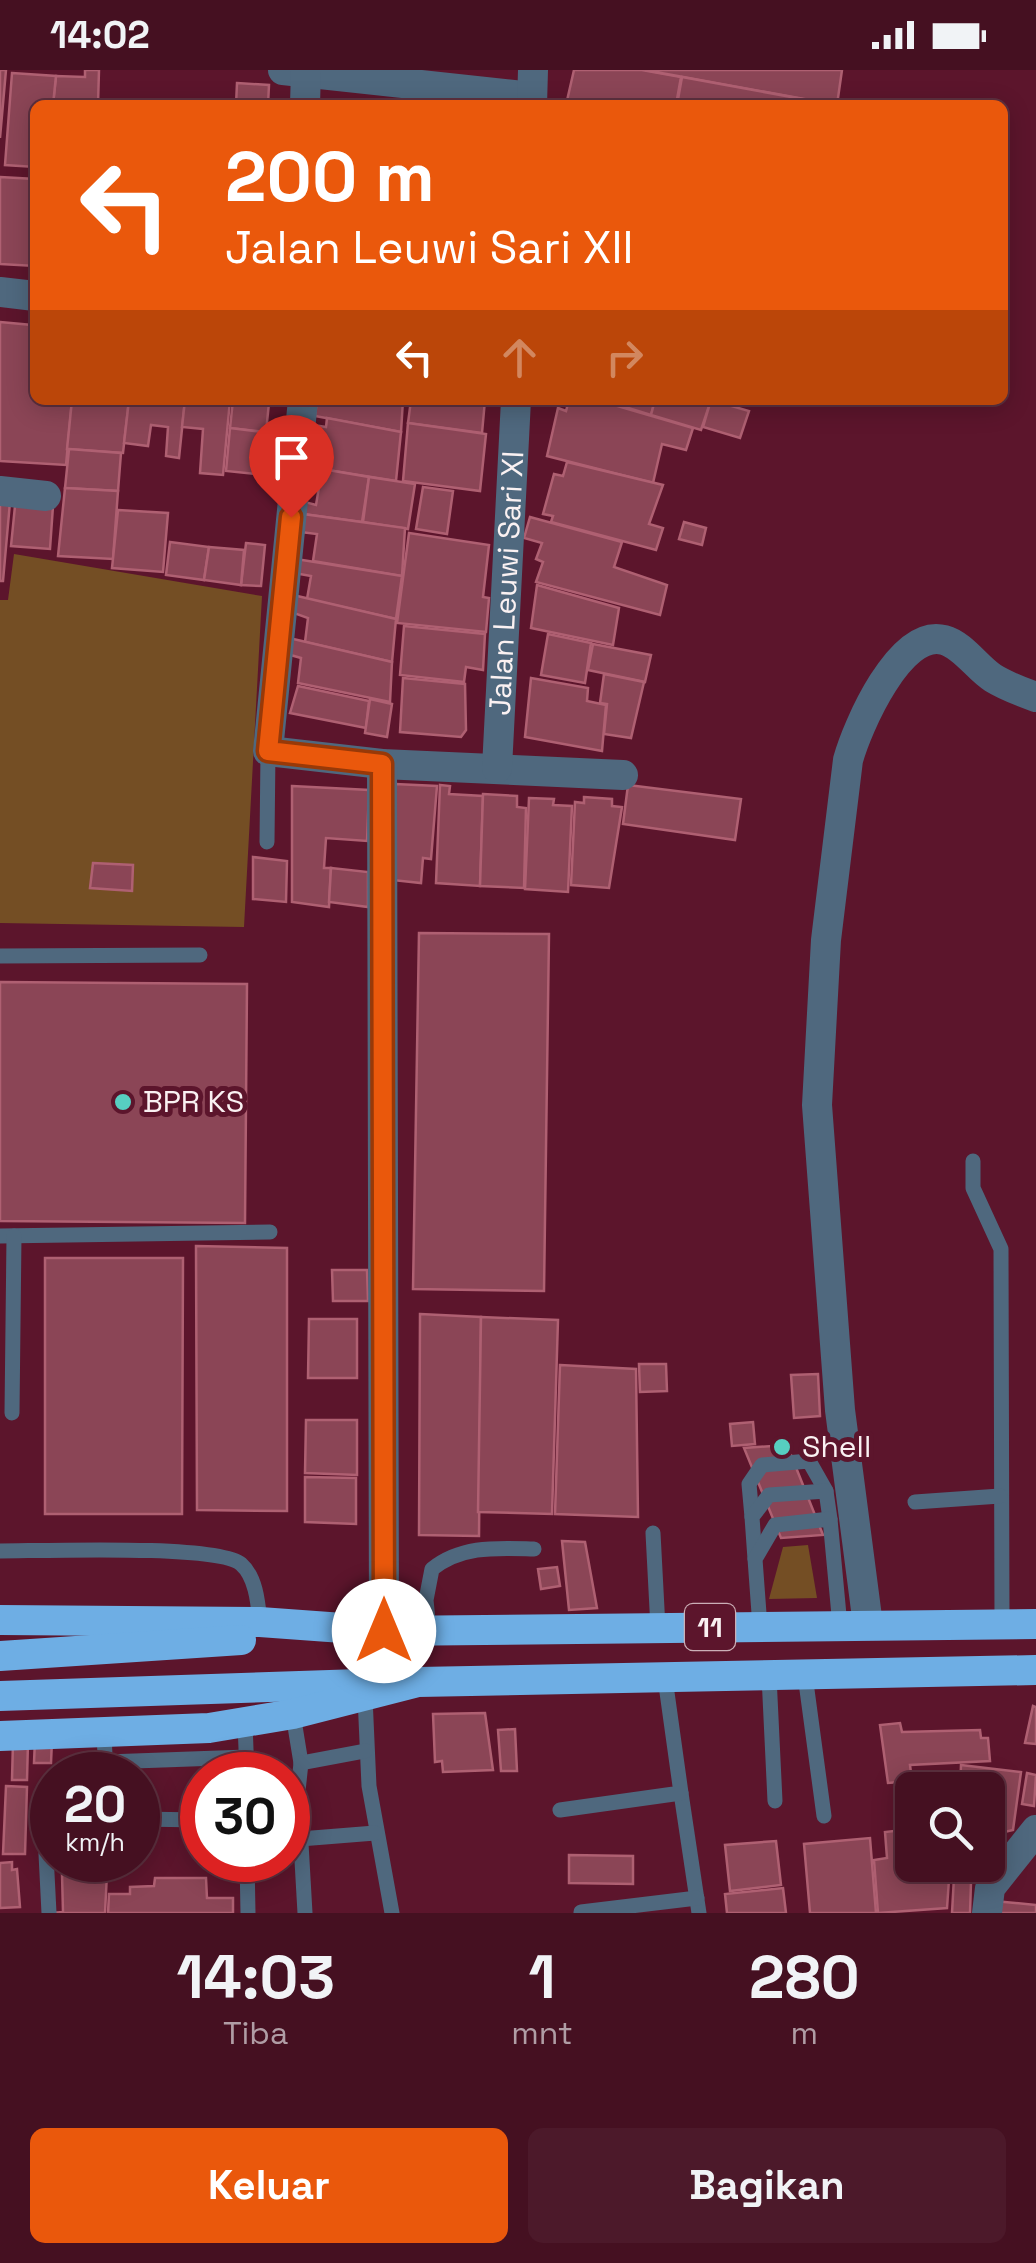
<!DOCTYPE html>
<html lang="id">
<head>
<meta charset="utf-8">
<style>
	:root { --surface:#451021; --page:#4c192a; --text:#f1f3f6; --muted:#b09da5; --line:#5d303f; --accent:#ea580c }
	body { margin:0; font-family:"Space Grotesk",sans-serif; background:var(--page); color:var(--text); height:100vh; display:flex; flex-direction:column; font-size:38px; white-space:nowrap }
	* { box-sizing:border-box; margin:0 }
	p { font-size:32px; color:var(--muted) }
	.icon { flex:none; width:55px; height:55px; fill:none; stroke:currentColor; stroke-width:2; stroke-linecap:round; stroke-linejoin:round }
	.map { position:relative; height:1843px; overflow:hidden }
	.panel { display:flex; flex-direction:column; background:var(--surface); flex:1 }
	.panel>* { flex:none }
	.hud { position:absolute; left:30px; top:30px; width:978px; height:305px; border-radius:15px; box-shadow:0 5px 25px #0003,0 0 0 2px var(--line); background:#ea580c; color:#fff; overflow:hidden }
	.controls { position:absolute; left:895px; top:1702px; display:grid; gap:20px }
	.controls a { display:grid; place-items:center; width:110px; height:110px; border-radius:15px; background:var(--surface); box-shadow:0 5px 25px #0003,0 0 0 2px var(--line); font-size:50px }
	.speed { position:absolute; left:30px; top:1682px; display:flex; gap:20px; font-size:50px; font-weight:700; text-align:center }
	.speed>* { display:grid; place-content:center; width:130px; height:130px; border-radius:50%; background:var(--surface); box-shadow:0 5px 25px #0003,0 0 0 2px var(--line); line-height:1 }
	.speed small { font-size:25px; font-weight:400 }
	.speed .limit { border:15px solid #d22; background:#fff; color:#111 }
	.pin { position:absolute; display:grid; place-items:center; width:85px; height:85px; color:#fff; margin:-102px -42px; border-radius:50% 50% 50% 0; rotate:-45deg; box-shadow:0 0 10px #0007 }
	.pin .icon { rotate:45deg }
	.me { position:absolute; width:110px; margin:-55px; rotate:0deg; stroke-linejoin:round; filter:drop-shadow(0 0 8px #0008) }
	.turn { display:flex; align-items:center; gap:35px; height:210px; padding:0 30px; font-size:45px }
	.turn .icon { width:130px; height:130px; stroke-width:2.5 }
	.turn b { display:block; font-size:70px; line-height:85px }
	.lanes { display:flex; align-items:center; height:95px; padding:0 30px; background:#0003; justify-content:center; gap:50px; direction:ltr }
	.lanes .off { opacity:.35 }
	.eta { display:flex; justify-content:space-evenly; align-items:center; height:170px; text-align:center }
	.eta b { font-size:60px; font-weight:600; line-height:70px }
	.cta { display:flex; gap:20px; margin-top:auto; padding:20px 30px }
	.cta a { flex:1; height:115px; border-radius:15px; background:var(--accent); color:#fff; font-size:40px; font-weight:600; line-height:115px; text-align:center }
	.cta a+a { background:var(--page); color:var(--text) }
	.status { display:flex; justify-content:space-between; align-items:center; height:70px; padding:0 50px; background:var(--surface); direction:ltr }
	.status svg { height:28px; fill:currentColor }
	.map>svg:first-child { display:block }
	.green { fill:#744e24 }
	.building { fill:#8b4556; stroke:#af6072; stroke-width:2.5 }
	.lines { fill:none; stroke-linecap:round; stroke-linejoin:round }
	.lane { stroke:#4f687e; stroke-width:15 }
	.street { stroke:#4f687e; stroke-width:30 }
	.highway { stroke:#6eaee4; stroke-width:30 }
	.route-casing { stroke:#983908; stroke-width:25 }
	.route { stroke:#ea580c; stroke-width:18 }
	.poi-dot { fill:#57cec1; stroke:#5c152c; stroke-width:4 }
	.labels { text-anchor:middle; stroke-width:10; stroke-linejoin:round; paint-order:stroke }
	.shield { fill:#5c152c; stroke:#cbafb7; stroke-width:2.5 }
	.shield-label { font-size:28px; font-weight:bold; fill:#faf1f2 }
	.street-label { font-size:30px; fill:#faf1f2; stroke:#5c152c }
	.poi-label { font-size:30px; fill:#faf1f2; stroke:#5c152c; text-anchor:start }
</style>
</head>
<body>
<div class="status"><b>14:02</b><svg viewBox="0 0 49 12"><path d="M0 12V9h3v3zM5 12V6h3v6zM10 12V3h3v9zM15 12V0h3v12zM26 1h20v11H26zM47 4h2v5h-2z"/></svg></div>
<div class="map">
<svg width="1036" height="1843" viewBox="0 0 1036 1843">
	<rect width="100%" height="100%" fill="#5c152c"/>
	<!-- green -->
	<g class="green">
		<path d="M14,484L262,526L244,857L0,853V530H8Z"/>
		<path d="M808,1475L817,1528L769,1529L783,1477Z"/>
	</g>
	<!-- building -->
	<g class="building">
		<path d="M0,0H6L0,68Z"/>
		<path d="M85,0H99L98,35H53L56,6L85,7Z"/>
		<path d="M574,0H642L681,7L676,35H566Z"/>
		<path d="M645,0H842L837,35Z"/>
		<path d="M12,3L56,6L53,35H35V97L5,95Z"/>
		<path d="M682,7L835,35H677Z"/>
		<path d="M237,13L269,15L268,35H236Z"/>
		<path d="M0,107L35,109V196L0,194Z"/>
		<path d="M0,252L32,255L35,262V330H72L66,395L0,391Z"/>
		<path d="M72,330H129L123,383L67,379Z"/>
		<path d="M129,330H185L179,388L166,386L168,357L151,355L148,376L124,373Z"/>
		<path d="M185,330H230L223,405L200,403L203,359L182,357Z"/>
		<path d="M233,330L269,333L266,362L230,358Z"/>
		<path d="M317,330H403L401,362L315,346Z"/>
		<path d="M411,330H485L482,363L408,353Z"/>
		<path d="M569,330H597L693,358L686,380L662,374L653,413L547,386L558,338L566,341Z"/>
		<path d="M626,330H655L651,345L625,337Z"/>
		<path d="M655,330H711L701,360L651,345Z"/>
		<path d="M711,330L749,341L740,368L703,357Z"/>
		<path d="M327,348L401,362L396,411L309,397L313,355L326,357Z"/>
		<path d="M408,353L486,364L480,421L403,411Z"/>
		<path d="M230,358L270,363L265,405L226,401Z"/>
		<path d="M69,379L121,383L118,421L65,418Z"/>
		<path d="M567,392L663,415L649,454L663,458L656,480L551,452L553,446L543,444L554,404L563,406Z"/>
		<path d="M322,399L369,407L362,452L303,444L305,432L316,435Z"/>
		<path d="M369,407L415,414L408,459L363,452Z"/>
		<path d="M423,417L453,421L447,464L416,459Z"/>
		<path d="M65,418L118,421L113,489L58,486Z"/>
		<path d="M16,426L53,436L50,479L11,476Z"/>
		<path d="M0,431L10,432L3,511H0Z"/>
		<path d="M118,440L168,443L163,502L112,498Z"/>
		<path d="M303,444L405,458L402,506L313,491L317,464L300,462Z"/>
		<path d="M530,447L622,472L614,497L667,515L660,545L536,512L543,492L536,489L542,473L524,468Z"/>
		<path d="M684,452L706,458L702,475L679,469Z"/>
		<path d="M409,463L489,475L483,527L489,528L486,562L397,553Z"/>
		<path d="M170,472L209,477L204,510L166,505Z"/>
		<path d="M246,473L265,475L261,516L241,515Z"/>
		<path d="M209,477L244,480L241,515L204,510Z"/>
		<path d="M296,489L402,506L396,549L307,529L311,506L294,503Z"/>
		<path d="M537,515L619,538L613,575L531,558Z"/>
		<path d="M293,525L396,549L392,592L305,572L308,548L291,542Z"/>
		<path d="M404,556L485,564L483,600L466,597L464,612L400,605Z"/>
		<path d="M548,564L591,573L585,613L541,605Z"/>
		<path d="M289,568L392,592L390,632L298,613L301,588L287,584Z"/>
		<path d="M593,574L651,585L645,612L588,600Z"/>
		<path d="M604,604L644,612L631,668L604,664L607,634L600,633Z"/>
		<path d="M403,608L465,614L466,660L461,667L400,662Z"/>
		<path d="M531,608L588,618L587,631L606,635L602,681L525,667Z"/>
		<path d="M298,616L369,631L366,658L290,643Z"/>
		<path d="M370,629L392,634L387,667L365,663Z"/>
		<path d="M395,714L437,716L431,789L423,788L421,813L392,810Z"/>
		<path d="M440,715L450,716L449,724L483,726L480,816L436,813Z"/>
		<path d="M628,715L741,729L735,770L623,754Z"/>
		<path d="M292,716L369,720L367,771L326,768L324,798H331L329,837L292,832Z"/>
		<path d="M483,724L517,726V737L526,738L524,818L480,816Z"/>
		<path d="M584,727L612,729V736L622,737L609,818L571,815L575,732L584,733Z"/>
		<path d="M529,728L554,729L553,735L572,736L568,822L525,819Z"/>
		<path d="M253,787L287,791L286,832L253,829Z"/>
		<path d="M93,793L133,795L132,821L90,818Z"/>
		<path d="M331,798L368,802V837L329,832Z"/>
		<path d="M419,863L549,864L544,1221L413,1219Z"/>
		<path d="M0,912L247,914L245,1153L0,1151Z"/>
		<path d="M196,1176L287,1178V1441L197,1440Z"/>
		<path d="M45,1188H183L182,1444H45Z"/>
		<path d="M332,1200H367L368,1231H333Z"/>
		<path d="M420,1244L481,1247L479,1466L419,1465Z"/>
		<path d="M481,1247L558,1250L552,1444L478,1442Z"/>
		<path d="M309,1249H357V1308H308Z"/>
		<path d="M639,1294H666L667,1321L640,1322Z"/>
		<path d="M560,1295L636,1299L638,1447L555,1444Z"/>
		<path d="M818,1304L820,1346L794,1348L791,1305Z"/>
		<path d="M306,1350H357V1405L305,1403Z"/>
		<path d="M753,1352L755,1374L732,1376L730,1354Z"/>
		<path d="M787,1375L823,1465L781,1468L744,1378Z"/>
		<path d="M305,1407L356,1408V1454L305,1452Z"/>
		<path d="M562,1471L585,1472L597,1538L569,1540Z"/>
		<path d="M557,1497L560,1516L541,1519L538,1499Z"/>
		<path d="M1033,1636L1036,1637V1674L1025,1673Z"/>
		<path d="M485,1643L493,1700L443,1702L442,1691L435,1692L433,1644Z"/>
		<path d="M900,1653L902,1662L980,1660L981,1668H988L990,1691L910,1695L912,1711L888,1713L880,1655Z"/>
		<path d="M515,1659L517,1701H501L498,1660Z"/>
		<path d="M35,1669L52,1670L51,1693H34Z"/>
		<path d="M13,1672H28L27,1710H12Z"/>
		<path d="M961,1695L1021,1702L1013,1760L1000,1763L998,1770L988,1768V1720H960Z"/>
		<path d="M1027,1703L1036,1705L1034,1736L1022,1734Z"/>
		<path d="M6,1716L27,1717L25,1784H3Z"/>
		<path d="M912,1759V1795H950L947,1838L878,1843L874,1790L887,1788L885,1762Z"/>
		<path d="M870,1768L876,1843H810L804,1774Z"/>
		<path d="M776,1771L781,1815L730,1821L725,1775Z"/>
		<path d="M569,1785L633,1786V1814L569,1813Z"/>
		<path d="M12,1792V1800L17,1799L20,1837L0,1838V1793Z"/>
		<path d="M954,1795H979L977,1810L953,1804Z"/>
		<path d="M107,1803L105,1843H51L63,1842L62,1804Z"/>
		<path d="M954,1807L971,1812L970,1843H952Z"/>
		<path d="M155,1808H206L207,1828H233V1843H108L109,1824H130V1817L154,1816Z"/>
		<path d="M783,1818L786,1843H727L725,1824Z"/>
		<path d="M994,1831L1036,1835V1843H992Z"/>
	</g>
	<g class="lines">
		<!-- lane -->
		<g class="lane">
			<path d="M267,772L268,681"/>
			<path d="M0,886L200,885"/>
			<path d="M973,1091V1118L1001,1179L1002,1554"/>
			<path d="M0,1166L270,1162"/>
			<path d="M12,1343L14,1166"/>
			<path d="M915,1432L1000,1426"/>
			<path d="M752,1447L749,1414L762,1395L809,1391L826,1421"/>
			<path d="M653,1463L658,1558"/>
			<path d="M0,1481C40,1481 217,1474 241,1494C256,1507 258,1533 260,1552"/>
			<path d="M755,1489L752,1447L769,1425L826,1421L830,1449"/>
			<path d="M760,1557L755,1489L775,1455L830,1449L840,1556"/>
			<path d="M429,1560L426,1530L432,1499C462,1475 497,1478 534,1479"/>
			<path d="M805,1605L824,1746"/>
			<path d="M769,1606L775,1731"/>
			<path d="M365,1627L369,1716L392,1843"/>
			<path d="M293,1644L301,1693"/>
			<path d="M245,1653L247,1705"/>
			<path d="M104,1665L106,1705"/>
			<path d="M106,1692L247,1687"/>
			<path d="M681,1723L699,1843"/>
			<path d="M560,1740L681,1723L665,1608"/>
			<path d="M138,1749L202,1750"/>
			<path d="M300,1769L375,1763"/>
			<path d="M247,1790L248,1843"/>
			<path d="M581,1842L697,1828"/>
			<path d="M49,1843L46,1784L52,1773"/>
			<path d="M305,1843L298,1721L301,1693L365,1681"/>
		</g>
		<!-- street -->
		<g class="street">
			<path d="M283,0L532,27"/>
			<path d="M305,35L306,0"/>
			<path d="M532,35L533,0"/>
			<path d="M0,222L35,226"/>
			<path d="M303,330L268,681L382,694L623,705"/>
			<path d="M0,421L46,426"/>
			<path d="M382,694L384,1561"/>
			<path id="s1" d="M497,698L516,330"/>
			<path d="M868,1555L840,1340L817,1035L826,870L848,690C857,657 900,558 944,570C963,575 977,598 993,608C1006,616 1022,622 1036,627"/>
			<path d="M987,1843L990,1818L1036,1760"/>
		</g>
		<!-- highway -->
		<g class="highway">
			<path d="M0,1550L260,1552L384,1561L1036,1554"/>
			<path d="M0,1586L241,1570"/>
			<path d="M0,1626L360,1614"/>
			<path d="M0,1666L209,1658L293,1644L418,1612L1036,1600"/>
		</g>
	</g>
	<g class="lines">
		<!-- route casing -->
		<g class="route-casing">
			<path id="route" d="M291,447L268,681L382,694L384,1561"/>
		</g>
		<!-- route -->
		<use href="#route" class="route"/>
	</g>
	<!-- markers -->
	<g class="poi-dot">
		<circle cx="123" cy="1032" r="10"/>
		<circle cx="782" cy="1377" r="10"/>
	</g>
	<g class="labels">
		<!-- shield labels -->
		<rect class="shield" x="685" y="1534" width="50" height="46" rx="8"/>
		<g class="shield-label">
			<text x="710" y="1567">11</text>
		</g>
		<!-- street labels -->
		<g class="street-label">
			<text dy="10" stroke="none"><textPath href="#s1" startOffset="185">Jalan Leuwi Sari XI</textPath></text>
		</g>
		<!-- poi labels -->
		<g class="poi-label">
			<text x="143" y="1042">BPR KS</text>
			<text x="802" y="1387">Shell</text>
		</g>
	</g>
</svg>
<div class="controls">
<a><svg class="icon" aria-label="search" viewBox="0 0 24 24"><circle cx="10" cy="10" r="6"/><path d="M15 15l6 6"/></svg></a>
</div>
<div class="speed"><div>20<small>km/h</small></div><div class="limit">30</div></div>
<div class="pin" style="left:291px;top:447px;background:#d93025"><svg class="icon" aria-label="arrive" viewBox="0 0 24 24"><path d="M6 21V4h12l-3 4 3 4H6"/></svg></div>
<svg class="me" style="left:384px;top:1561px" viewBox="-20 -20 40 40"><circle r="19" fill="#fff"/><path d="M0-13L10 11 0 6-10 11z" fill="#ea580c"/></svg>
<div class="hud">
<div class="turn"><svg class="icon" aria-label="left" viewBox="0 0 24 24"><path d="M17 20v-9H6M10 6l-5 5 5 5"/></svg><div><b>200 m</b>Jalan Leuwi Sari XII</div></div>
<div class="lanes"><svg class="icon" aria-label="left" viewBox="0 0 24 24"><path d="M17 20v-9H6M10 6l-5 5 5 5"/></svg><svg class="icon off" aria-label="ahead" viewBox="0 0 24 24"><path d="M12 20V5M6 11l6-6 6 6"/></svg><svg class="icon off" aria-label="right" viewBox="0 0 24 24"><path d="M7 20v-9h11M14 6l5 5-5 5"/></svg></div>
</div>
</div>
<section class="panel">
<div class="eta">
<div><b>14:03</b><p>Tiba</p></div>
<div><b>1</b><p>mnt</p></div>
<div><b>280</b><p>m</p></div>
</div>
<div class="cta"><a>Keluar</a><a>Bagikan</a></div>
</section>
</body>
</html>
